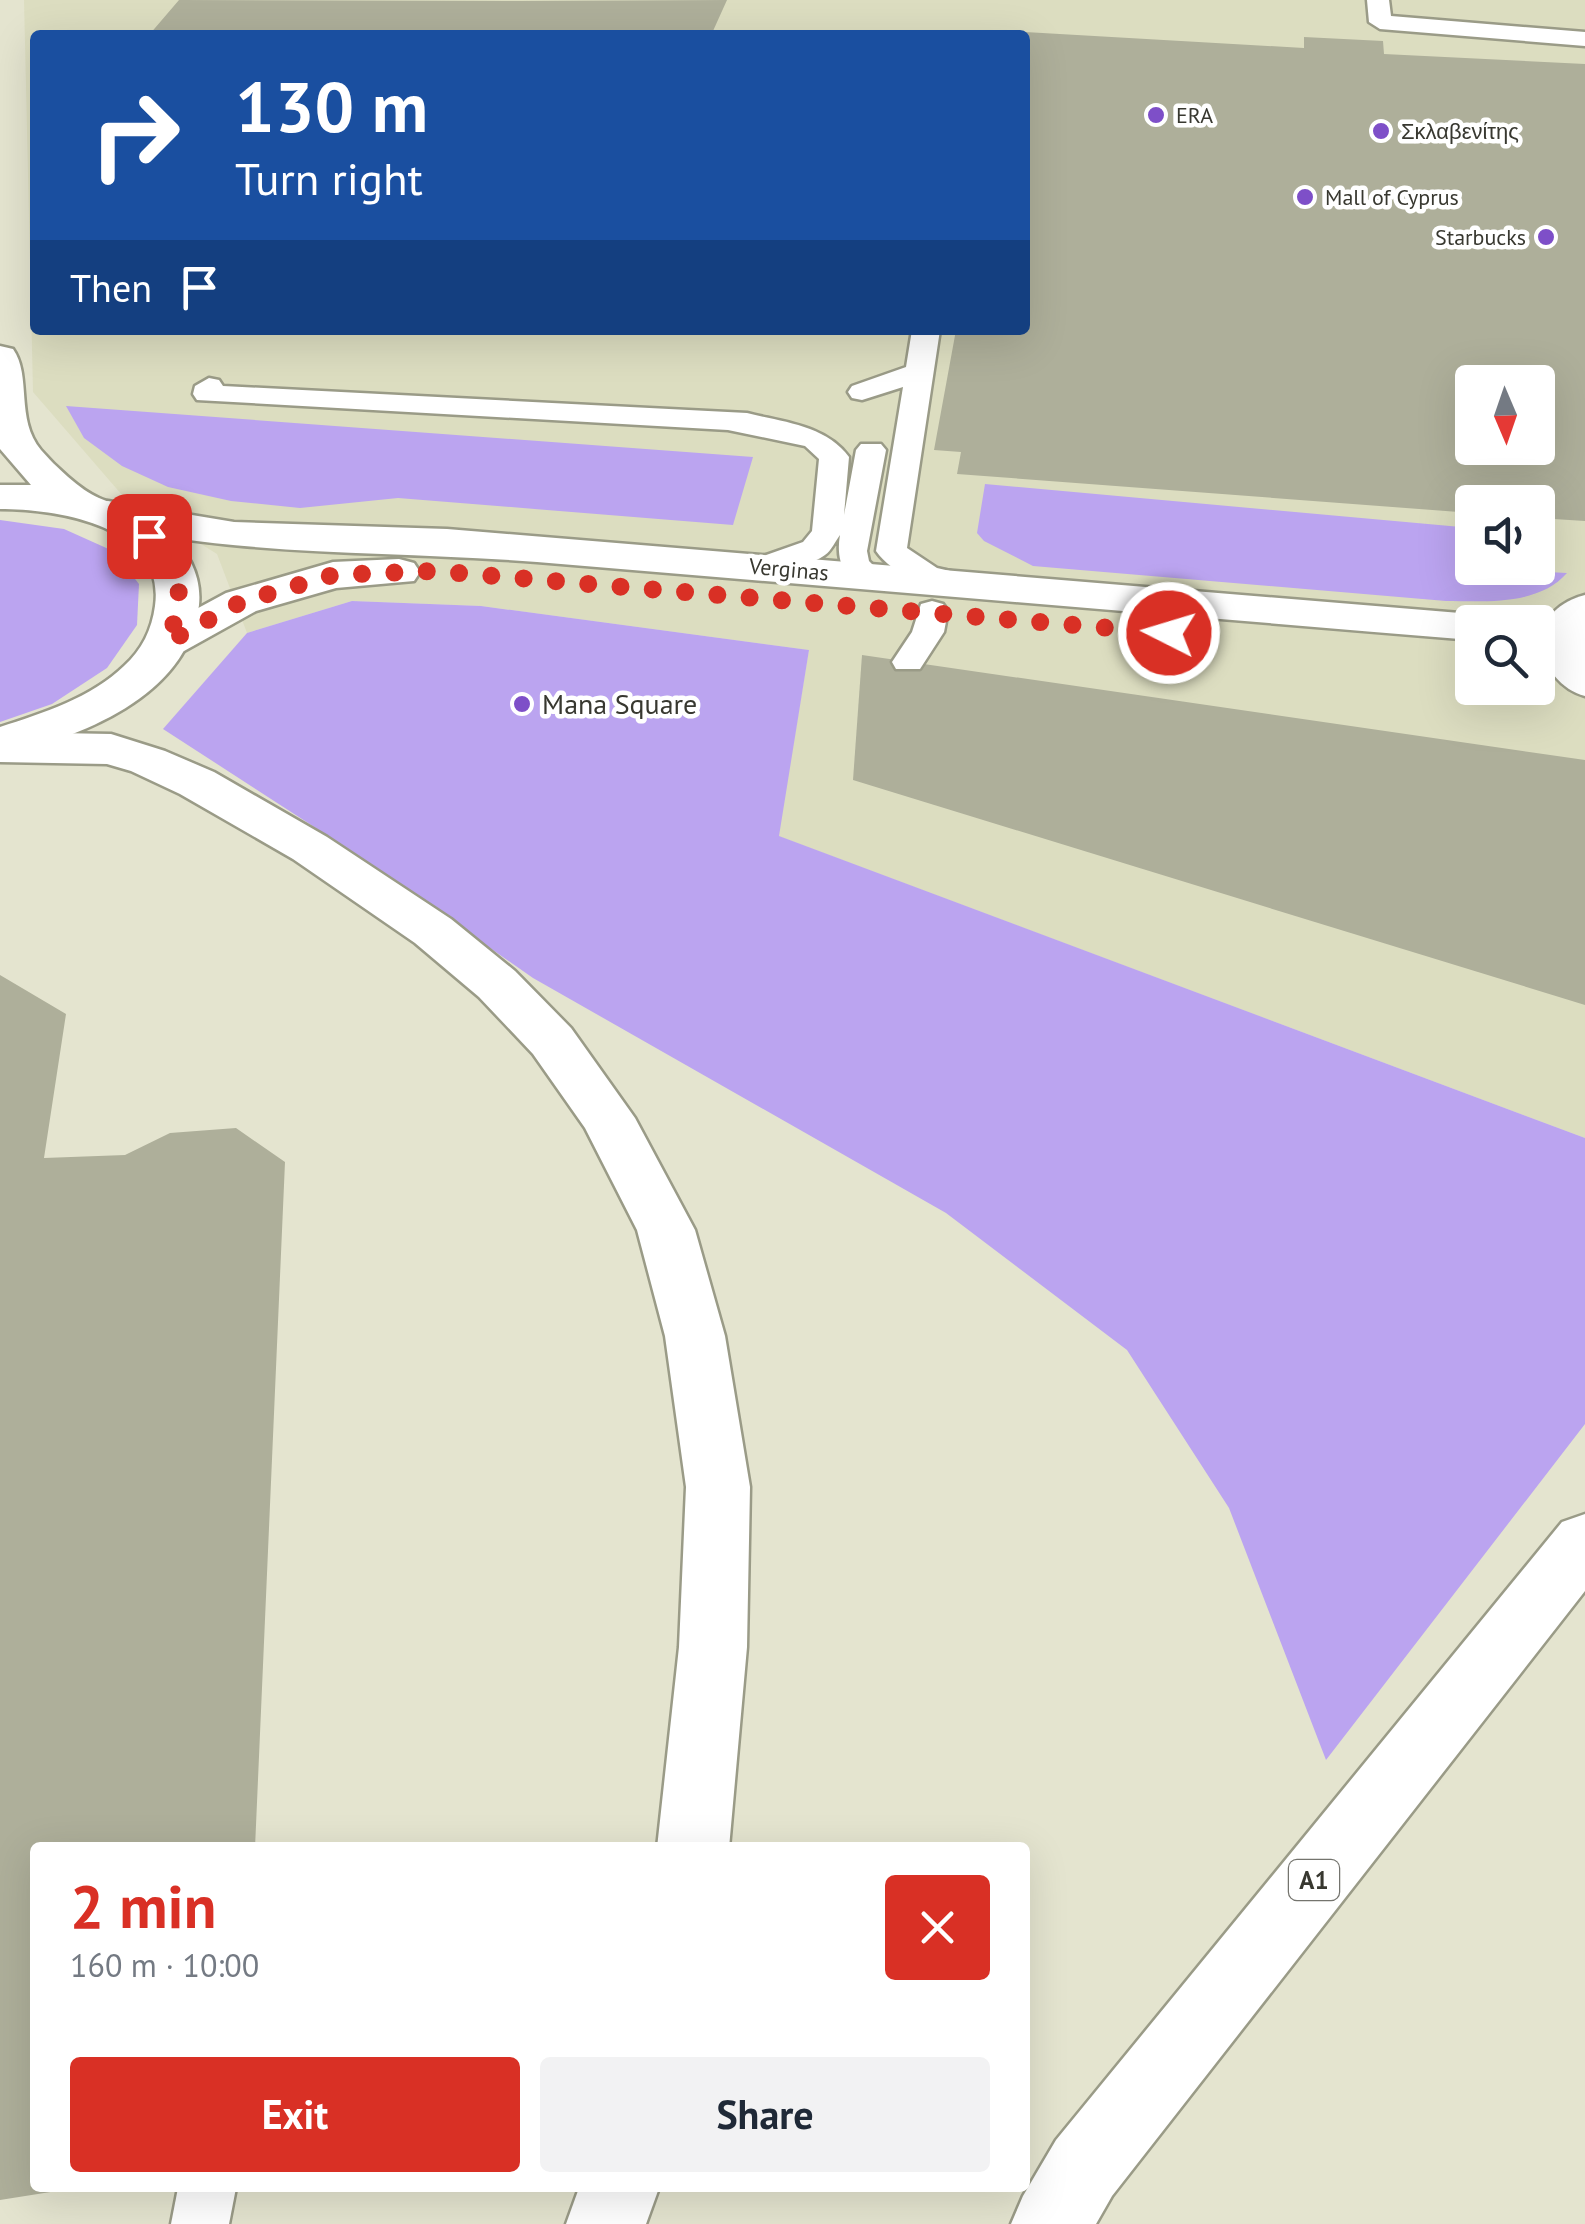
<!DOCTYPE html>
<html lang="en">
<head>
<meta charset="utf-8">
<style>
	:root { --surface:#fff; --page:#f2f2f3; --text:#1f2937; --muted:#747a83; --accent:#d93025 }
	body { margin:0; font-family:"PT Sans",sans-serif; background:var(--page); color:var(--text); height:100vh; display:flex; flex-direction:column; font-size:38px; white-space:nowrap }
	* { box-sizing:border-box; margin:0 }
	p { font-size:32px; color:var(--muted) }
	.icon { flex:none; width:55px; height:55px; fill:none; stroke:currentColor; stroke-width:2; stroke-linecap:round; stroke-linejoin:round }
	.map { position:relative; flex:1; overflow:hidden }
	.details { position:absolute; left:30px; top:1842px; width:1000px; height:350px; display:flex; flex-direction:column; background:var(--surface); border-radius:10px; box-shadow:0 10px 40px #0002 }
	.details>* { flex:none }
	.banner { position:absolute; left:30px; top:30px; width:1000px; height:305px; border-radius:10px; box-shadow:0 10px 40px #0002; background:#1a4fa0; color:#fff; overflow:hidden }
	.needle { width:65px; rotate:178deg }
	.controls { position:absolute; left:1455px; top:365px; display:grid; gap:20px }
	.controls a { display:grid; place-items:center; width:100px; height:100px; border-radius:10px; background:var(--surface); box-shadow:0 10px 40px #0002; font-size:50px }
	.pin { position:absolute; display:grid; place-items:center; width:85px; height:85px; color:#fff; margin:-42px; border-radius:20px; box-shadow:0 5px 15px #0006 }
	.me { position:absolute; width:110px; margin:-55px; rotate:275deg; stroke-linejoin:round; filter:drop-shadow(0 0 8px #0008) }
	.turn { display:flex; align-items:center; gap:35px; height:210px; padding:0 40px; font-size:45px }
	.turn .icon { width:130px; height:130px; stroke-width:2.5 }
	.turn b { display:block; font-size:70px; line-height:85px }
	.then { display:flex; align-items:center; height:95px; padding:0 40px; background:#0003; gap:20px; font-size:38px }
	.round { display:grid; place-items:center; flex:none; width:105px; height:105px; border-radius:10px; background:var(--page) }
	.headline { display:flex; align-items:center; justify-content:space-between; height:170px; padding:0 40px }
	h1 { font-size:60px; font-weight:600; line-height:75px; color:var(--accent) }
	.action { display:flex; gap:20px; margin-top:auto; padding:20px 40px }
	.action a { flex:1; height:115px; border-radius:10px; background:var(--accent); color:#fff; font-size:40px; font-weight:600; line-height:115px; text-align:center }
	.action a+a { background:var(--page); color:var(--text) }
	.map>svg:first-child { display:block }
	.built { fill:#dcddc0; fill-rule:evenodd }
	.green { fill:#bba4f0 }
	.building { fill:#aeaf9a; fill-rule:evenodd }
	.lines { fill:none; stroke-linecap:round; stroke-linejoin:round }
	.service-casing { stroke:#9a9b87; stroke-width:5 }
	.tertiary-casing { stroke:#9a9b87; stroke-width:5 }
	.primary-casing { stroke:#9a9b87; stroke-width:5 }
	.trunk-casing { stroke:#9a9b87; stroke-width:5 }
	.service { fill:#fff; fill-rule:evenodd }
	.tertiary { fill:#fff; fill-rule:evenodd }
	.primary { fill:#fff; fill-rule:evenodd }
	.trunk { fill:#fff; fill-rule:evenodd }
	.route { stroke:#d93025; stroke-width:18; stroke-dasharray:0 32.4 }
	.poi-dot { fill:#7e4fc8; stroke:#fff; stroke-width:4 }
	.labels { text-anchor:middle; stroke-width:9; stroke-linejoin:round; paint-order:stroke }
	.far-poi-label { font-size:22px; fill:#383830; stroke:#fff; text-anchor:start }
	.far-street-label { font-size:22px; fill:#383830; stroke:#fff }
	.shield { fill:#fff; stroke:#74746e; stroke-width:2.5 }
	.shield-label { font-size:25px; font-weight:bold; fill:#383830 }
	.poi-label { font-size:28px; fill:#383830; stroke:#fff; text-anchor:start }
</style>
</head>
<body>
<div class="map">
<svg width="1585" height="2224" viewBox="0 0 1585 2224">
	<rect width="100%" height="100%" fill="#e4e4cf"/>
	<!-- built -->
	<path class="built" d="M24,0H1585V1138L778,836L809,650L481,606L352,601L247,633L217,554L122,495L33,392ZM35,35H1025V330H35ZM1472,382H1538V448H1472ZM1472,502H1538V568H1472ZM1472,622H1538V688H1472Z"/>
	<!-- green -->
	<g class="green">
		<path d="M66,406L753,457L733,525L398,498L300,508L231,501L168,487L122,466L84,438Z"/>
		<path d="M985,484L1472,528V568L1567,573C1538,606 1485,601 1446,601L1033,566L984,541L977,533Z"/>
		<path d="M0,520L64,529L113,551L139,584L137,625L107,668L52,704L0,722Z"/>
		<path d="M352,601L481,606L809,650L779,836L1585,1138V1424L1326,1760L1229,1508L1127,1350L946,1213L533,978L353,852L163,729L247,633Z"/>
	</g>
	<!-- building -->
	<g class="building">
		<path d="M179,0L522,1L727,0L713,31L723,35H149Z"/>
		<path d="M1025,32L1304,48V37L1383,41L1384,54L1585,64V521L1538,518V502H1472V513L957,474L961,452L934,450L956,330H1025ZM1472,382H1538V448H1472Z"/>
		<path d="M862,655L1585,760V1005L853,780Z"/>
		<path d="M0,975L66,1014L44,1158L125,1155L170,1133L236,1128L285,1162L255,1848H35V2188L63,2190L0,2200Z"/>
	</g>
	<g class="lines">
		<!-- service casing -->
		<g class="service-casing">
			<g id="service">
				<path d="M1367,0H1389L1391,16L1585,32V46L1380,29L1369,22Z"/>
				<path d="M912,330H940L907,548L937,568L976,577L981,584L976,591C945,598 894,577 876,551L903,387L862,400L852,398L848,392L852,386L906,367Z"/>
				<path d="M209,378L219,380L223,386L747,413C782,422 826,425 849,457L844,515L856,450L861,444H881L886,450L867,551L869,561L884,576L879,583C846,591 835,562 840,535C836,540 831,551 825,555C812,565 767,577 752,574L747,567L752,560L803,542L812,531L819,459L805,446L728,430L197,400L193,394L195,386Z"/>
				<path d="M932,601L943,604L948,611L944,632L920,669H896L892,662L912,632L921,604Z"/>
				<path d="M178,2188H236L229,2224H171Z"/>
			</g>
		</g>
		<!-- tertiary casing -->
		<g class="tertiary-casing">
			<g id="tertiary">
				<path d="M108,501L234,522L447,529L1472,614L1488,618L1491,622H1472V640C1160,614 849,588 537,562C388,550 239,558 93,522L87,513L93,504Z"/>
				<path d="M399,559L414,563L420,572L414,581L336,588L256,611L184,651L168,655L152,651L146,642L152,633L226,593L333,562Z"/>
				<path d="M1585,595V696C1561,690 1545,668 1539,644C1541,618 1561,601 1585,595Z"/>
			</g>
		</g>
		<!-- primary casing -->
		<g class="primary-casing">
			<path id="primary" d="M0,346L13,349C32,376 15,419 41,450C55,466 80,490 99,498C123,508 148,513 167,531C188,551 202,576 199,605C188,698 79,737 0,757V727C43,713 91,698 124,666C142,650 152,629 155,606C166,526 59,509 0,509V485H31L0,449Z"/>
		</g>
		<!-- trunk casing -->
		<g class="trunk-casing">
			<g id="trunk">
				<path d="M0,732L111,734L165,751L214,772L327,837L451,919L515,971L571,1028L635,1118L695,1230L725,1336L750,1487L747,1647L729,1848H657L679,1647L686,1487L665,1336L637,1230L585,1128L533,1054L479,997L415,943L293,859L180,794L131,771L107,764L0,762Z"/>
				<path d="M1585,1514V1591L1112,2196L1096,2224H1011L1023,2196L1056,2140L1562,1522Z"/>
				<path d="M579,2188H659L646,2224H566Z"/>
			</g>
		</g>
		<!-- service -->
		<use href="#service" class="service"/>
		<!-- tertiary -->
		<use href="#tertiary" class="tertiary"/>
		<!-- primary -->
		<use href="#primary" class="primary"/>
		<!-- trunk -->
		<use href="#trunk" class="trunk"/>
	</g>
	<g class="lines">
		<!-- route -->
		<path class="route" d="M149,536C184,579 185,589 168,642L241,602L333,575L435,571L1169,633"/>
	</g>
	<!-- markers -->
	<g class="poi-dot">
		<circle cx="1156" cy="115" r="10"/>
		<circle cx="1381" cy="131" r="10"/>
		<circle cx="1305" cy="197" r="10"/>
		<circle cx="1546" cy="237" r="10"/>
		<circle cx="522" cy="704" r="10"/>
	</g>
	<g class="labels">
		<!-- far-poi labels -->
		<g class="far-poi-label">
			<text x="1176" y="123">ERA</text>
			<text x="1401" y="139">Σκλαβενίτης</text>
			<text x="1325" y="205">Mall of Cyprus</text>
			<text x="1526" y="245" text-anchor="end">Starbucks</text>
		</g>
		<!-- far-street labels -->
		<g class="far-street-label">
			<text transform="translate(789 569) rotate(5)" y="8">Verginas</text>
		</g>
		<!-- shield labels -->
		<rect class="shield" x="1289" y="1860" width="50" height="40" rx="8"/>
		<g class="shield-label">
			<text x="1314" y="1889">A1</text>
		</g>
		<!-- poi labels -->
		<g class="poi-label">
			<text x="542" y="714">Mana Square</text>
		</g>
	</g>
</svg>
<div class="controls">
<a><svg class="needle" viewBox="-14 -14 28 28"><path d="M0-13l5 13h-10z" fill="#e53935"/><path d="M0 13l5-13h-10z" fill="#747a83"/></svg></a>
<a><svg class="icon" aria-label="sound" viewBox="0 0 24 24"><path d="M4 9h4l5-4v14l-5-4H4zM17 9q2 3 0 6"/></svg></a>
<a><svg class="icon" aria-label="search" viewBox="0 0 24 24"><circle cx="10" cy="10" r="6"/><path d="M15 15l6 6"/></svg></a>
</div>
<div class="pin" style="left:149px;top:536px;background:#d93025"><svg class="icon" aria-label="arrive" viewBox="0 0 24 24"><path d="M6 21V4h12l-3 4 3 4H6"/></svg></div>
<svg class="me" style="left:1169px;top:633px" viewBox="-20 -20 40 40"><circle r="17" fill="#d93025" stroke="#fff" stroke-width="3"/><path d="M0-11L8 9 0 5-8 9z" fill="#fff"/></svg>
<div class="banner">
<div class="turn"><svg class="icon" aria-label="right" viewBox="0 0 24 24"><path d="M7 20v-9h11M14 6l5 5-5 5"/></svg><div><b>130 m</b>Turn right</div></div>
<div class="then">Then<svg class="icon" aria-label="arrive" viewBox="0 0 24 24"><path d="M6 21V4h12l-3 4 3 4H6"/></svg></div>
</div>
<section class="details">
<div class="headline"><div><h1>2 min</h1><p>160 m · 10:00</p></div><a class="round" style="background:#d93025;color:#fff"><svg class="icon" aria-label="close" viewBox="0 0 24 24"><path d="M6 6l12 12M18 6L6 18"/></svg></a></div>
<div class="action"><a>Exit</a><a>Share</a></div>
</section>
</div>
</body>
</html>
